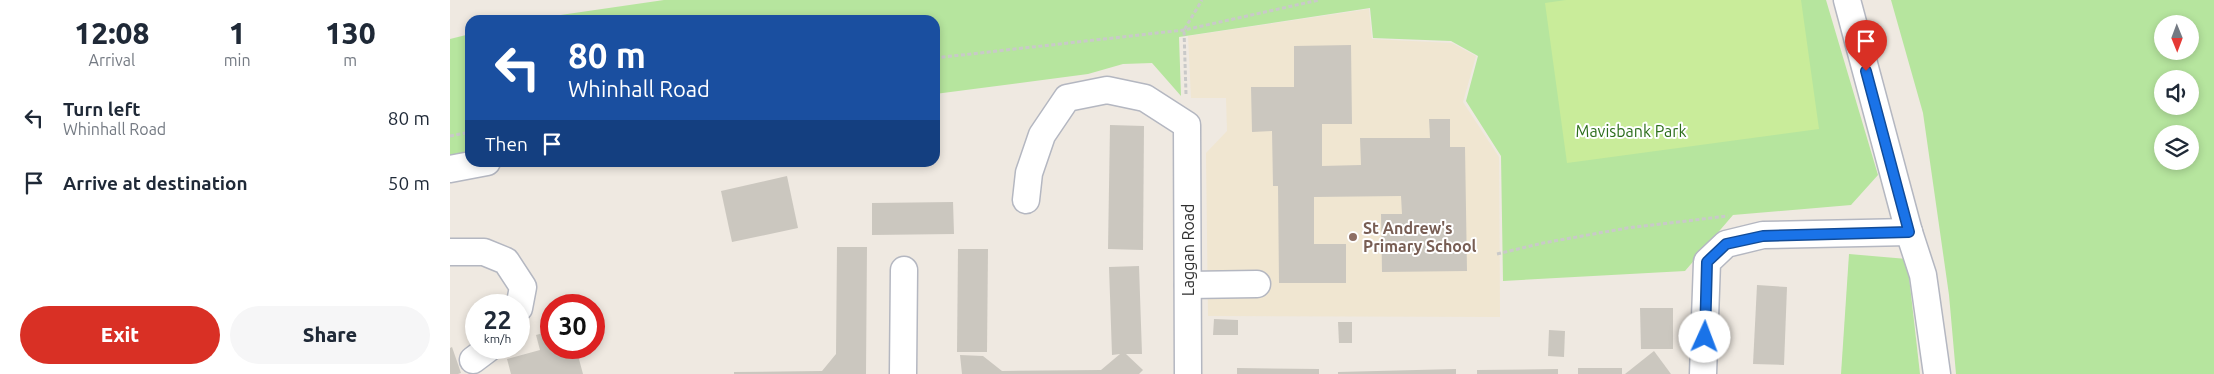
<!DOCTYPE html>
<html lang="en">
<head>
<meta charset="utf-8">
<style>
	:root { --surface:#fff; --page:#f6f6f7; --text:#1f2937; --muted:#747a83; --accent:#d93025 }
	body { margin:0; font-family:Ubuntu,sans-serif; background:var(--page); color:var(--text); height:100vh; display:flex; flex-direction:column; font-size:19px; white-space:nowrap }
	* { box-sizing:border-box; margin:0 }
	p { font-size:16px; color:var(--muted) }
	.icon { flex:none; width:28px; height:28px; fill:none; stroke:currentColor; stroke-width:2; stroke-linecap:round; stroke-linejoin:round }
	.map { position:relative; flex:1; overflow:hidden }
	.side { display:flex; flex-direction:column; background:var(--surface); width:450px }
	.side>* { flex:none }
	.guide { position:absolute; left:15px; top:15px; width:475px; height:152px; border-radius:15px; box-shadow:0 2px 8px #0003; background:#1a4fa0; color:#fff; overflow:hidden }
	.needle { width:32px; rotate:179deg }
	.controls { position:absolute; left:1704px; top:15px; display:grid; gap:10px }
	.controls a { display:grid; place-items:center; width:45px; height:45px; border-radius:50%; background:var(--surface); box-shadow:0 2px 8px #0003; font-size:25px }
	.speed { position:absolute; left:15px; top:294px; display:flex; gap:10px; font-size:25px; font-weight:700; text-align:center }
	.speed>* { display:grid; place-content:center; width:65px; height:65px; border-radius:50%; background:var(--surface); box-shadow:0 2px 8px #0003; line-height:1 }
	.speed small { font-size:12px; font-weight:400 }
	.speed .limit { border:8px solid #d22; background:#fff; color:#111 }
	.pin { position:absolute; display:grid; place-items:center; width:42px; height:42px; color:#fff; margin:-51px -21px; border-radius:50% 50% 50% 0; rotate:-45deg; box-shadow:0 0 5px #0007 }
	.pin .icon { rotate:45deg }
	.me { position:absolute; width:55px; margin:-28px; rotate:2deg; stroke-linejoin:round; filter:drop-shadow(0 0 4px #0008) }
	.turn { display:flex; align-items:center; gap:18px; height:105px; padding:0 20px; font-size:22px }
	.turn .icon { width:65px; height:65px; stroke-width:2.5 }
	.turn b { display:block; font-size:35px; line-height:42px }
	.then { display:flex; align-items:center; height:48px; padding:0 20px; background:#0003; gap:10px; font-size:19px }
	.eta { display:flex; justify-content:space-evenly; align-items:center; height:85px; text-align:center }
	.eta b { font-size:30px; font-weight:800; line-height:35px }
	.button { display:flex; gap:10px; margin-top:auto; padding:10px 20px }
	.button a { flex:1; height:58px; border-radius:30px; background:var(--accent); color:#fff; font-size:20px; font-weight:800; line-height:58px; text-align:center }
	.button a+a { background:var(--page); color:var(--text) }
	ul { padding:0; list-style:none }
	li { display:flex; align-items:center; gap:15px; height:65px; padding:0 20px }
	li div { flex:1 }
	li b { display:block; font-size:19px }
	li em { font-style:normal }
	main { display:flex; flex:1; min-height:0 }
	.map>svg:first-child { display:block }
	.education { fill:#f0e6d1 }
	.green { fill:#b6e59e; fill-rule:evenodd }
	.pitch { fill:#c9ec9a }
	.building { fill:#cbc7bf }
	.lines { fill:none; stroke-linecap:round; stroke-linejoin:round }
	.minor-casing { stroke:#b4b7c1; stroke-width:29 }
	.path { stroke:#c9c9c9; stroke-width:3; stroke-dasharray:4 2.5; stroke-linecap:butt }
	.minor { stroke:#fff; stroke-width:26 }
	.route-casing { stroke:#114b97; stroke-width:12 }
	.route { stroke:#1a73e8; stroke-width:9 }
	.education-dot { fill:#8d6e63; stroke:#fff; stroke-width:2 }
	.labels { text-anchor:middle; stroke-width:4; stroke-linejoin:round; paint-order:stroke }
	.park-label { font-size:16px; fill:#2c6e1b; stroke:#fff }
	.education-label { font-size:16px; font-weight:bold; fill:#785e54; stroke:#fff; text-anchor:start }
	.street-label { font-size:16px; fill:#2e2e2e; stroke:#fff }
</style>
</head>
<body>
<main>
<section class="side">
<div class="eta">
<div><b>12:08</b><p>Arrival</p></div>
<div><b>1</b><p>min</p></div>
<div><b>130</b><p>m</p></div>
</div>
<ul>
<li><svg class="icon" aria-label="left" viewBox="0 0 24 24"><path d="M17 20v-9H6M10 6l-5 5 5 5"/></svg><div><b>Turn left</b><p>Whinhall Road</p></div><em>80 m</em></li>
<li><svg class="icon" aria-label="arrive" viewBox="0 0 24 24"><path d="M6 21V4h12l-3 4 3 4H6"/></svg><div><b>Arrive at destination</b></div><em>50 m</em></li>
</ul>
<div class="button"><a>Exit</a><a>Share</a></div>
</section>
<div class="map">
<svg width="1764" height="374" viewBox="0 0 1764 374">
	<rect width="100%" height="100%" fill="#efe9e1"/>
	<!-- education -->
	<path class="education" d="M919,9L922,39L1002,43L1026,56L1013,102L1049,157L1050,317L758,316L756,153L777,131L776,98H741L738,36Z"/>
	<!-- green -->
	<g class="green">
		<path d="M214,0H1376L1428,175L1401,205L1283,215L1235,271L1053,281L1051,156L1016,101L1028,56L1001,41L923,38L920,8L729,37L731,96L702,63L673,64L638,74L485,94V20H76Z"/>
		<path d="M1441,0H1764V374H1506L1499,295L1473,113ZM1712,24H1740V51H1712ZM1712,79H1740V106H1712ZM1712,134H1740V161H1712Z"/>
		<path d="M20,34V162L0,167V39Z"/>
		<path d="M1399,254L1457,259L1470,374H1391Z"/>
	</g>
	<!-- pitch -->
	<path class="pitch" d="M1116,0H1351L1369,129L1117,163L1095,3Z"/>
	<!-- building -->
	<g class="building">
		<path d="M901,45L902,124H872V166L911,165L910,138H980L979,119H1000V147H1015L1017,271L932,272L931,214H952L951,196L864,197V244H896V283H829L828,186H823L822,131L802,132L801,87H844V46Z"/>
		<path d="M660,125L694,126L693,250L658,249Z"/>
		<path d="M337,176L348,228L282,242L271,191Z"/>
		<path d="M503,202L504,234L422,235V203Z"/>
		<path d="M387,247H417L416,374H284V372L372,371L386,354Z"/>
		<path d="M508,249H538L537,352H507Z"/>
		<path d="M689,266L692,354H676L693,370L689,374H512L510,355L533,356L552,371L651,370L670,354L662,355L659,267Z"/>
		<path d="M1307,285L1337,287L1334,365L1303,364Z"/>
		<path d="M1190,308H1223V349H1191Z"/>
		<path d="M764,319L788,320V335H763Z"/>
		<path d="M888,322H902V343H889Z"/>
		<path d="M1099,330L1115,331L1114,357L1098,356Z"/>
		<path d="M101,331V348H126L133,374H61L57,359L90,350L86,335Z"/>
		<path d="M2,347L11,373L8,374H0V348Z"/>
		<path d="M1204,351L1221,374H1175Z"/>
		<path d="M787,368L869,369V374H787Z"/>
		<rect x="1128" y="368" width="44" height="6"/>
		<path d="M1006,369V374H888V372Z"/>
		<path d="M1108,369V374H1027V370Z"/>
	</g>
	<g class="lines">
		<!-- minor casing -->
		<g class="minor-casing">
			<g id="minor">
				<path d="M1397,0L1459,232L1473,275L1487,374"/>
				<path d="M0,169L37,162"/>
				<path d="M576,200L579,173L592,135L617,98L657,90L695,98L737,125L738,374"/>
				<path d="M0,252H34L56,261L73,287L69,308"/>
				<path d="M738,285L807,284"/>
				<path d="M23,360L39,348"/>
				<path d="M453,374L454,270"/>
				<path d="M1253,374L1257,262L1276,244L1313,235L1459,232"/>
			</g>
		</g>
		<!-- path -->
		<g class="path">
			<path d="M485,58L734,30L869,0"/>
			<path d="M736,94L734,30L752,0"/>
			<path d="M0,136L20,132"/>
			<path d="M1047,254L1093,243L1177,228L1278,216"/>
		</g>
		<!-- minor -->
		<use href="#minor" class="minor"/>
	</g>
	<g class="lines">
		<!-- route casing -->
		<g class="route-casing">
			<path id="route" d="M1255,337L1257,262L1276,244L1313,236L1459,232L1416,71"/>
		</g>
		<!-- route -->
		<use href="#route" class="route"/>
	</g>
	<!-- markers -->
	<circle class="education-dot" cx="903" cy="237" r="5"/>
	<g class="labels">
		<!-- park labels -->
		<g class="park-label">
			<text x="1181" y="137">Mavisbank Park</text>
		</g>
		<!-- education labels -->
		<g class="education-label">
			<text x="913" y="234">St Andrew's<tspan x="913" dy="18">Primary School</tspan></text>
		</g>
		<!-- street labels -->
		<g class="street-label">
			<text transform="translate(738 250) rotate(-90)" y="6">Laggan Road</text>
		</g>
	</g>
</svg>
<div class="controls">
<a><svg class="needle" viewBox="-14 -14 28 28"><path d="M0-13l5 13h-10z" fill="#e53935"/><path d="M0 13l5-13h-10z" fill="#747a83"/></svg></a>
<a><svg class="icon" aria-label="sound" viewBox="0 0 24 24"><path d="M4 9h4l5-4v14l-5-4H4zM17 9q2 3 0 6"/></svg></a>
<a><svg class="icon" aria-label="layers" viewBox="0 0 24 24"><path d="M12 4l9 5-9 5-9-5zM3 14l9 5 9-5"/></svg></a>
</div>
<div class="speed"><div>22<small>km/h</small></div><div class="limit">30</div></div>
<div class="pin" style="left:1416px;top:71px;background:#d93025"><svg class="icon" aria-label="arrive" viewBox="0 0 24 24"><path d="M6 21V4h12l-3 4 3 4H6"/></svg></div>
<svg class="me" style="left:1255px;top:337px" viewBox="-20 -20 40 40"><circle r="19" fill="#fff"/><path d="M0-13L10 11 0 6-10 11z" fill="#1a73e8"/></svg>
<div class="guide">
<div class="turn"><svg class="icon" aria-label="left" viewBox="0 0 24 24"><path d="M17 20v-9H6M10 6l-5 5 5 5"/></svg><div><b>80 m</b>Whinhall Road</div></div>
<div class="then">Then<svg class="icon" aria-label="arrive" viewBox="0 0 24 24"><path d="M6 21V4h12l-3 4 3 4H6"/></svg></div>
</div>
</div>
</main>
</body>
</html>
